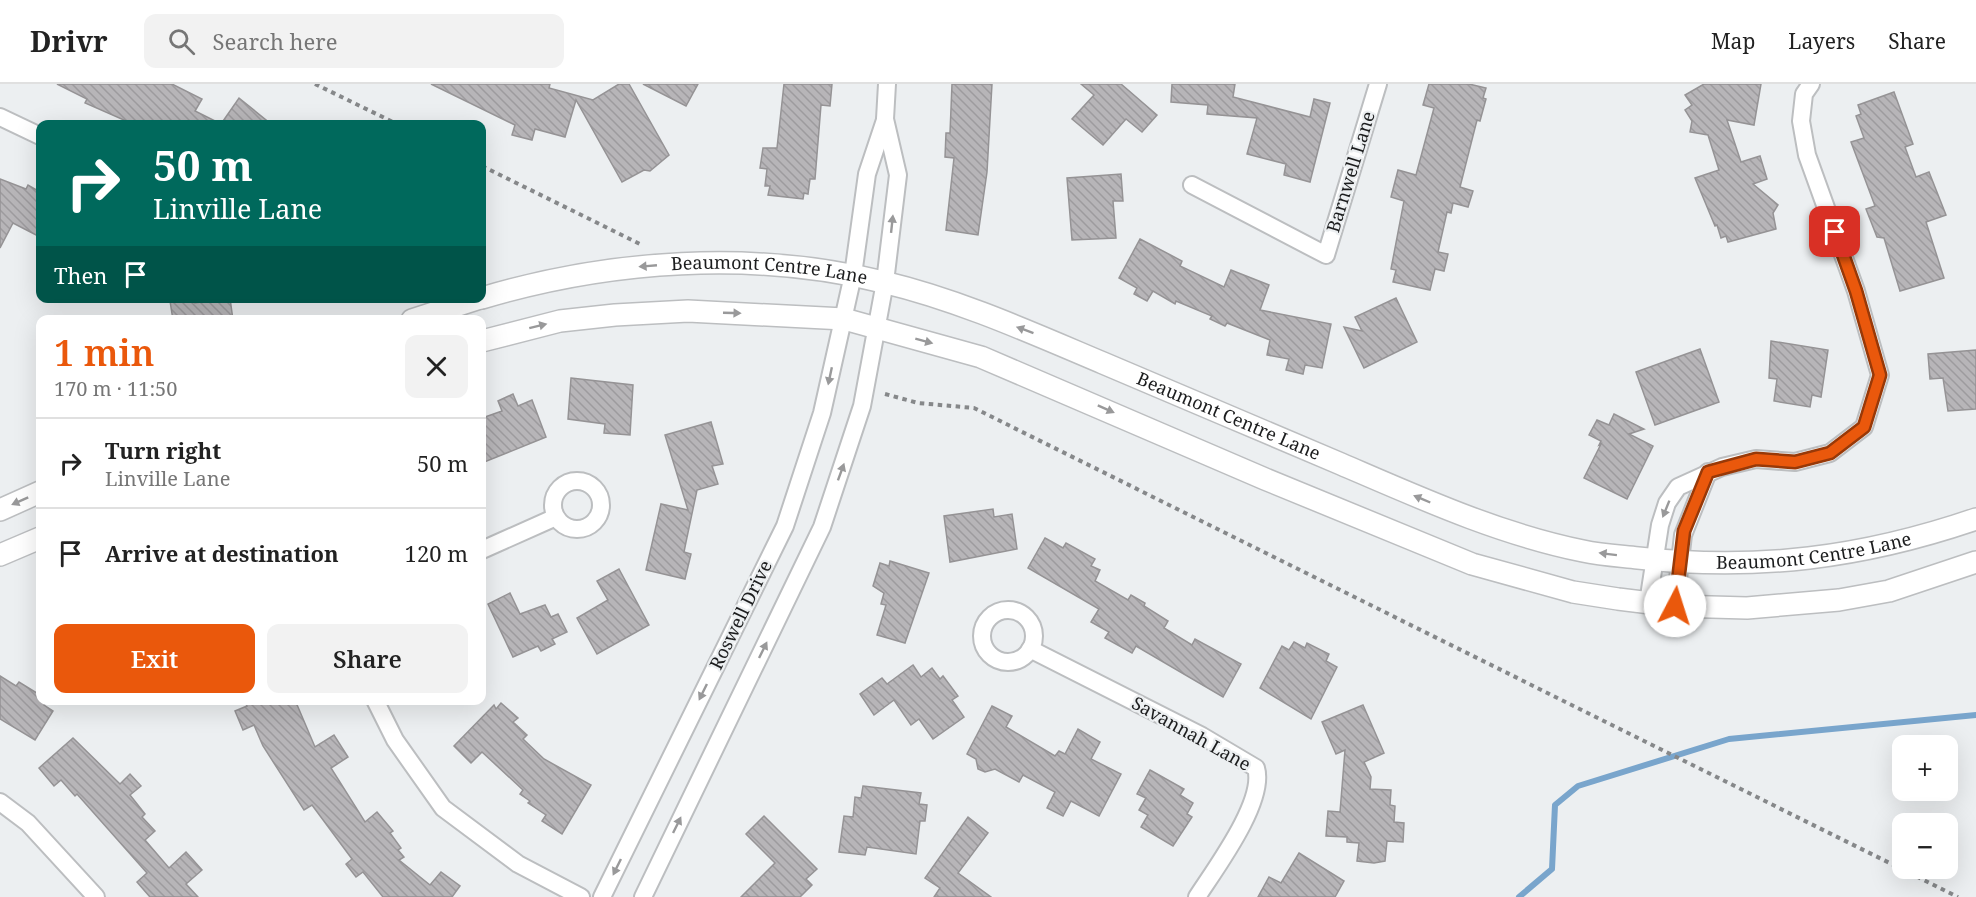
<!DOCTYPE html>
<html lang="en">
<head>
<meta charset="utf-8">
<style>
	:root { --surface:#fff; --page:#f2f2f2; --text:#222; --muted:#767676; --line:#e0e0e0; --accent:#ea580c }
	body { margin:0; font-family:"Noto Serif",serif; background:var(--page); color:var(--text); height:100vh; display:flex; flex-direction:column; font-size:22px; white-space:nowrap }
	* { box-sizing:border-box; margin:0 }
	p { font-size:20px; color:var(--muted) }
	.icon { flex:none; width:33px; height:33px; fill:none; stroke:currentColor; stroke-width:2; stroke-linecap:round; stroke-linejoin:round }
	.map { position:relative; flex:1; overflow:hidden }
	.details { position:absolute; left:36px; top:231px; width:450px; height:390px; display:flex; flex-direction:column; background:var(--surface); border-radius:12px; box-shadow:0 6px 24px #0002 }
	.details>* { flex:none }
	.hud { position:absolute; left:36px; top:36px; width:450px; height:183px; border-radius:12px; box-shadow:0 6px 24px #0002; background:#00695c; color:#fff; overflow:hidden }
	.fabs { position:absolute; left:1892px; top:651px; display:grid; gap:12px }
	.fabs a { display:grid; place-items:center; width:66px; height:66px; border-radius:12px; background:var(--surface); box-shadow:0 6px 24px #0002; font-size:30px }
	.pin { position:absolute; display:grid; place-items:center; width:51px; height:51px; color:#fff; margin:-26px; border-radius:12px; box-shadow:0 3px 9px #0006 }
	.me { position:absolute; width:66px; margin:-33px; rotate:5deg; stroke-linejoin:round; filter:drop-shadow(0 0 4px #0008) }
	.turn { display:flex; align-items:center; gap:21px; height:126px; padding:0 18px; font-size:27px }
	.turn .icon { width:78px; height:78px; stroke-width:2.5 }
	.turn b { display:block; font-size:42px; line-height:51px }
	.then { display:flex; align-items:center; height:57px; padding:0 18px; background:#0003; gap:12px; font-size:22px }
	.round { display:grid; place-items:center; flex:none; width:63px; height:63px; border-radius:12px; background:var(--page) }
	.summary { display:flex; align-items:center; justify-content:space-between; height:102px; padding:0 18px }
	h1 { font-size:36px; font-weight:600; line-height:45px; color:var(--accent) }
	.primary-button { display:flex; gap:12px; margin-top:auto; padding:12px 18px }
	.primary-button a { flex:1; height:69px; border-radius:12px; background:var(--accent); color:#fff; font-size:24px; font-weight:600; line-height:69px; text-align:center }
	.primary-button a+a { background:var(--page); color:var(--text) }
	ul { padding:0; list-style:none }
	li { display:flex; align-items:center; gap:18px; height:90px; padding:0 18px; border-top:2px solid var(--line) }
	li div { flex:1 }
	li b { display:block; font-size:22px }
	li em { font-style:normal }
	header { display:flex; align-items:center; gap:36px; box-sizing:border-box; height:84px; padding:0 30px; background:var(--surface); border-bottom:2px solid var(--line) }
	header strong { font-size:28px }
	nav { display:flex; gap:33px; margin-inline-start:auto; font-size:21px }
	.search { width:420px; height:54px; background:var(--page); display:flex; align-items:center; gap:15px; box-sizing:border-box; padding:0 21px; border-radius:12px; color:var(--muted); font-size:22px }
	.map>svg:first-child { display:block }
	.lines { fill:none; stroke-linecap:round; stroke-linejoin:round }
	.stream { stroke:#79a5cc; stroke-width:6 }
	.building { fill:url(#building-back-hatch); stroke:#959395; stroke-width:1.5 }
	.minor-casing { stroke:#bcbec0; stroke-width:20 }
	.tertiary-casing { stroke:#bcbec0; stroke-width:24 }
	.path { stroke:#86888a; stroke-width:4; stroke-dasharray:4.5 4.5; stroke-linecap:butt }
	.minor { stroke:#fff; stroke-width:16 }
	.tertiary { stroke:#fff; stroke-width:21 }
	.oneway { fill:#99999a }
	.route-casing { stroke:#983908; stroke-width:15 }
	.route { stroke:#ea580c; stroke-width:10 }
	.labels { text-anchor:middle; stroke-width:4.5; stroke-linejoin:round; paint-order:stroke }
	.street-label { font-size:18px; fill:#1c1d1e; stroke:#eceff1 }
</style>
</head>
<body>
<header>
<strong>Drivr</strong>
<div class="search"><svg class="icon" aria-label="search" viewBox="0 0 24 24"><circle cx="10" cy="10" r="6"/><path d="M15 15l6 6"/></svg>Search here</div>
<nav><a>Map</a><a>Layers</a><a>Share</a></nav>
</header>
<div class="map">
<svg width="1976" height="813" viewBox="0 0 1976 813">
	<defs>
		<pattern id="building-back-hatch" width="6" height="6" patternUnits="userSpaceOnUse" patternTransform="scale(1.5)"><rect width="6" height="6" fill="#b7b5b8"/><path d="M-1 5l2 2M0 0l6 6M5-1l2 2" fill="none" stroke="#9d9b9e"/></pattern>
	</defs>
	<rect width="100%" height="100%" fill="#eceff1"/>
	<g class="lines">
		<!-- stream -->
		<path class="stream" d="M1519,813L1552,785L1555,721L1578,702L1729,655L1976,631"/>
	</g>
	<!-- building -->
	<g class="building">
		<path d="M57,0H172L202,15L195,27L221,40L239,14L271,40H133L85,19L87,15Z"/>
		<path d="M431,0H550L549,4L593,16L619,0H629L669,71L650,87L644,86L622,98L576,16L565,53L535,45L532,56L512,51L515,41Z"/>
		<path d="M643,0H698L686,22Z"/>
		<path d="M784,0H832L830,22L821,21L815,95H810L808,110L804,109L803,115L768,111L770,102H765L767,85L760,84L763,64H777Z"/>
		<path d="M952,0H992L987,88L978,151L946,146L954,74L945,73L946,49H950Z"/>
		<path d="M1081,0H1121L1157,31L1142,48L1126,35L1103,61L1072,35L1094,11Z"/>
		<path d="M1172,0H1235L1233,13L1310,33L1314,15L1330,19L1310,98L1284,91L1286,80L1247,70L1257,34L1207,30L1208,21L1171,18Z"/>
		<path d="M1429,0H1469L1486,4L1483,14L1486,15L1480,37L1477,36L1460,103L1473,107L1468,123L1453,119L1451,129L1447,128L1438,168L1448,170L1444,187L1435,185L1430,206L1393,198L1396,186L1391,185L1404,117L1391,113L1398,86L1416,91L1434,24L1423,21Z"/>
		<path d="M1704,0H1761L1754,41L1727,36L1741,78L1760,72L1767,95L1753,100L1778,121L1773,129L1776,145L1728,158L1726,152L1721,154L1717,141L1715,142L1695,94L1719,86L1708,51L1690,48L1692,37L1685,26L1692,21L1685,11Z"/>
		<path d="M1894,8L1913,60L1905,63L1916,93L1929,88L1946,131L1926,138L1944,194L1900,207L1884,154L1877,153L1866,125L1875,122L1851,58L1864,54L1856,32L1861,30L1858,21Z"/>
		<path d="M1121,90L1123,117H1113L1116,154L1072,156L1067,94Z"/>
		<path d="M0,95L26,105L28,101L40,108V153L13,139L0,164Z"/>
		<path d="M1140,155L1182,177L1180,182L1224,203L1231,186L1269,201L1260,226L1331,240L1322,284L1305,281L1303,290L1286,286L1289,275L1267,271L1270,256L1227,239L1225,242L1210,235L1212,232L1176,217L1175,220L1153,207L1147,217L1134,210L1137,204L1119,194Z"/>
		<path d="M195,214V219L230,214L233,236H173L170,217Z"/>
		<path d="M1396,214L1417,258L1364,284L1344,243L1362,247L1355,233Z"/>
		<path d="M1771,257L1828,266L1821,313L1812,311L1810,323L1774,317L1777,295L1769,294Z"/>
		<path d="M1700,265L1719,318L1655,341L1636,288Z"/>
		<path d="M1976,266V325L1948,327L1943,294L1930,295L1928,270Z"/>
		<path d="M571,294L633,301L630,351L604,349L605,340L568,335Z"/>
		<path d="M513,310L518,322L532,316L546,353L482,379V334L502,327L498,317Z"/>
		<path d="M1614,330L1644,345L1629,350L1653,362L1627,415L1584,394L1601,360L1599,361L1601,357L1589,351L1597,336L1609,341Z"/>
		<path d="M711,338L723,380L712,382L718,400L697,406L686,458L684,468L691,470L685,495L646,486L661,420L688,426L665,351Z"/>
		<path d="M993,425L994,433L1012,430L1017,465L950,478L944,432Z"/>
		<path d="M1045,454L1063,464L1066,459L1095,475L1091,482L1100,486L1095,497L1128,516L1131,511L1145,519L1144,522L1168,537L1164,544L1192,561L1195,555L1241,580L1223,613L1136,562L1132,569L1105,554L1109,548L1091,538L1099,525L1028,484Z"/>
		<path d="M890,477L929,489L905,559L877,551L886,521L881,520L884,509L873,502L880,479L889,482Z"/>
		<path d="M619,485L649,541L597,570L577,534L608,516L597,497Z"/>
		<path d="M510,509L520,530L545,521L551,533L558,530L567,548L552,555L555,560L541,567L538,562L513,573L488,520Z"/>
		<path d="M1294,558L1305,564L1307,559L1329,570L1326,577L1337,583L1311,635L1260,604L1282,562L1289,566Z"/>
		<path d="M913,581L921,593L932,584L940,595L943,592L958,612L952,616L964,633L933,655L919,635L911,641L894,616L874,631L860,610L882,594L887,600Z"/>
		<path d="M0,592L16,602L19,598L40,611V616H47L44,621L53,627L35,656L0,635Z"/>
		<path d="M244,616H295L315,663L334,651L348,673L331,684L365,738L377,728L393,747L390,749L401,764L398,766L404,773L399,776L430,801L441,788L460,802L452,813H383L363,788L356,793L346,780L352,775L312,721L304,726L263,662L254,641L243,646L235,627L247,622Z"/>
		<path d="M501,619L518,634L513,638L527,651L523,655L544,675L591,701L562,750L542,737L546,731L528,719L530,717L520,710L523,706L482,668L471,679L454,662L494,621L496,625Z"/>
		<path d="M1363,621L1384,669L1364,678L1371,693L1370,705L1391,706L1390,721L1395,722L1394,738L1404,739L1403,758L1387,757L1385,777L1374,779L1357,777L1359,759L1347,758V753L1326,752L1328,727L1340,728L1345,666L1336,670L1322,638Z"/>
		<path d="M992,622L1012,632L1006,643L1055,672L1059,667L1065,670L1078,645L1100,658L1091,675L1121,690L1099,732L1071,717L1063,732L1047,724L1055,708L1023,691L1019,698L995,685L985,688L978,685L976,675L967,670Z"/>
		<path d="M73,654L120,700L130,690L141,702L130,711L145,730L142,733L155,747L145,756L169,784L186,768L202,786L186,800L198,813H150L137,798L147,789L77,710L75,712L61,696L54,702L39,684Z"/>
		<path d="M1150,686L1184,705L1180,711L1193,719L1187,730L1192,733L1173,762L1141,743L1148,731L1139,726L1146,714L1137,710Z"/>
		<path d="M863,702L921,709L919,720L927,721L925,737H920L916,770L867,763L865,771L839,768L844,732L853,733L855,713L861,714Z"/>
		<path d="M764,732L817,785L806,795L812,801L800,813H741L775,779L746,750Z"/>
		<path d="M968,733L988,749L958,789L991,813H934L940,804L925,794Z"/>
		<path d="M1299,769L1344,797L1335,813H1258L1269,793L1281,799Z"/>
	</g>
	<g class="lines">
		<!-- minor casing -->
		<g class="minor-casing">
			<g id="minor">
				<path d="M0,33L40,52"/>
				<path d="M1192,101L1326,171L1378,0"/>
				<circle cx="577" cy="421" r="24"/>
				<path d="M482,466L556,433"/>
				<path d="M1648,519L1660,441L1667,419L1678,403L1722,383L1756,375L1795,378L1830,369L1864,343L1880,291L1856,207L1807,71L1801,37L1804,10L1811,0"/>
				<path d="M1675,522L1683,451L1708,388"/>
				<circle cx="1008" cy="552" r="26"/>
				<path d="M1030,565L1202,652L1256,684C1266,717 1215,785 1197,813"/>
				<path d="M375,616L395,656L443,724L518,780L581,813"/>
				<path d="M0,718L28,739L96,813"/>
				<path d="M602,813L785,442L822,329L853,191L867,90L885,36"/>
				<path d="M643,813L822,443L862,322L885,198L898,91L885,35L887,0"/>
			</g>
		</g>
		<!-- tertiary casing -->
		<g class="tertiary-casing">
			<g id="tertiary">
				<path id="s1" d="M482,214C609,176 753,166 883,198C959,216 1032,249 1103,279C1182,313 1262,346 1341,380C1420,414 1499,450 1583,467C1601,471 1620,472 1638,474C1757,487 1862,474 1976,435"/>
				<path d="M412,236L480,214"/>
				<path d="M482,257L560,237L615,231L688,227L844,235L981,273L1265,395L1472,480L1573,508L1618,515L1675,522L1747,524L1839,516L1889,507L1976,478"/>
				<path d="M0,426L40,408"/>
				<path d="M0,471L40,454"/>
			</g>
		</g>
		<!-- path -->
		<g class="path">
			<path d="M315,0L397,40"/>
			<path d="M482,82L642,161"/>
			<path d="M885,310L918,319L974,324L1958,813"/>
		</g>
		<!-- minor -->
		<use href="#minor" class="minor"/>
		<!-- tertiary -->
		<use href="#tertiary" class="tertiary"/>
	</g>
	<!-- one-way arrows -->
	<defs><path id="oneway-solid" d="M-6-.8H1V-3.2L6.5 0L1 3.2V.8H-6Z" transform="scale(1.5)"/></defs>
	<g class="oneway">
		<use href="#oneway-solid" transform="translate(892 140) rotate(-84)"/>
		<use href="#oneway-solid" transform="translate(648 182) rotate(175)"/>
		<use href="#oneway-solid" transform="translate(732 229) rotate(2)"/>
		<use href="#oneway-solid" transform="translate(538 242) rotate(-14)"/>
		<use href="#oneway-solid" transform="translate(1025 246) rotate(-160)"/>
		<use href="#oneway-solid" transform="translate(924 257) rotate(15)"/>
		<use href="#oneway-solid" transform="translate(830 292) rotate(102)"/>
		<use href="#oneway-solid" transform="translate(1106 325) rotate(24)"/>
		<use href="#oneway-solid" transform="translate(841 388) rotate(-70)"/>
		<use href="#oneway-solid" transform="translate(1422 415) rotate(-157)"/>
		<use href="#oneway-solid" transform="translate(20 417) rotate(156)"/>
		<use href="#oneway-solid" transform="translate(1666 425) rotate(112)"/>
		<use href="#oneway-solid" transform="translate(1608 470) rotate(-173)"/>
		<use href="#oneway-solid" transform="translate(763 566) rotate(-64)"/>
		<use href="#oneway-solid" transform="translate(703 608) rotate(116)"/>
		<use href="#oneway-solid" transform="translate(677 741) rotate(-64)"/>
		<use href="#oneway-solid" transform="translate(617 783) rotate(116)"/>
	</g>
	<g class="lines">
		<!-- route casing -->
		<g class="route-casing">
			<path id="route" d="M1675,522L1684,447L1708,388L1756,375L1795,378L1830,369L1864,343L1880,291L1856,207L1835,148"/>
		</g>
		<!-- route -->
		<use href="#route" class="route"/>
	</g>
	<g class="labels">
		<!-- street labels -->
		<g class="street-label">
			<text transform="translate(1351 88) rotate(-73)" y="6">Barnwell Lane</text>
			<text dy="6" stroke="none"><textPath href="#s1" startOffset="291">Beaumont Centre Lane</textPath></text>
			<text dy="6" stroke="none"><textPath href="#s1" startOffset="777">Beaumont Centre Lane</textPath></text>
			<text dy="6" stroke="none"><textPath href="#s1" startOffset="1389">Beaumont Centre Lane</textPath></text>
			<text transform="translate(741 531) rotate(-64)" y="6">Roswell Drive</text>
			<text transform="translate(1191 650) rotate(29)" y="6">Savannah Lane</text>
		</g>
	</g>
</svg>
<div class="fabs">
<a>+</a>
<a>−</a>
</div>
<div class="pin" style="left:1835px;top:148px;background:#d93025"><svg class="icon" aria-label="arrive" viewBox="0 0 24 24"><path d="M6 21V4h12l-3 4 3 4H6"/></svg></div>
<svg class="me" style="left:1675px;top:522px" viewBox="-20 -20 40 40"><circle r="19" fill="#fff"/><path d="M0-13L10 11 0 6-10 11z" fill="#ea580c"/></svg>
<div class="hud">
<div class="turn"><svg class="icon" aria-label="right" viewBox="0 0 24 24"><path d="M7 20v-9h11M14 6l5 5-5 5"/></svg><div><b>50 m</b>Linville Lane</div></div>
<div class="then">Then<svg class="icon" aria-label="arrive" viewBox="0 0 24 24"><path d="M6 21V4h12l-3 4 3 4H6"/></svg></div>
</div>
<section class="details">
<div class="summary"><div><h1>1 min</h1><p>170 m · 11:50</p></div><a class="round"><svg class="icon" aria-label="close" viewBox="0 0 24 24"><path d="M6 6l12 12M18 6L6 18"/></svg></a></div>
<ul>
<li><svg class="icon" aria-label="right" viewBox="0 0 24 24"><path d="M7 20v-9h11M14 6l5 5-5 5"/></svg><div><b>Turn right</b><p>Linville Lane</p></div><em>50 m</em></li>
<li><svg class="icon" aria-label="arrive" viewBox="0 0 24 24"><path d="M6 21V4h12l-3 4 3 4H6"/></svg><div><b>Arrive at destination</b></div><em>120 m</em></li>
</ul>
<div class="primary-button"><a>Exit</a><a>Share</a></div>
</section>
</div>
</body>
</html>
